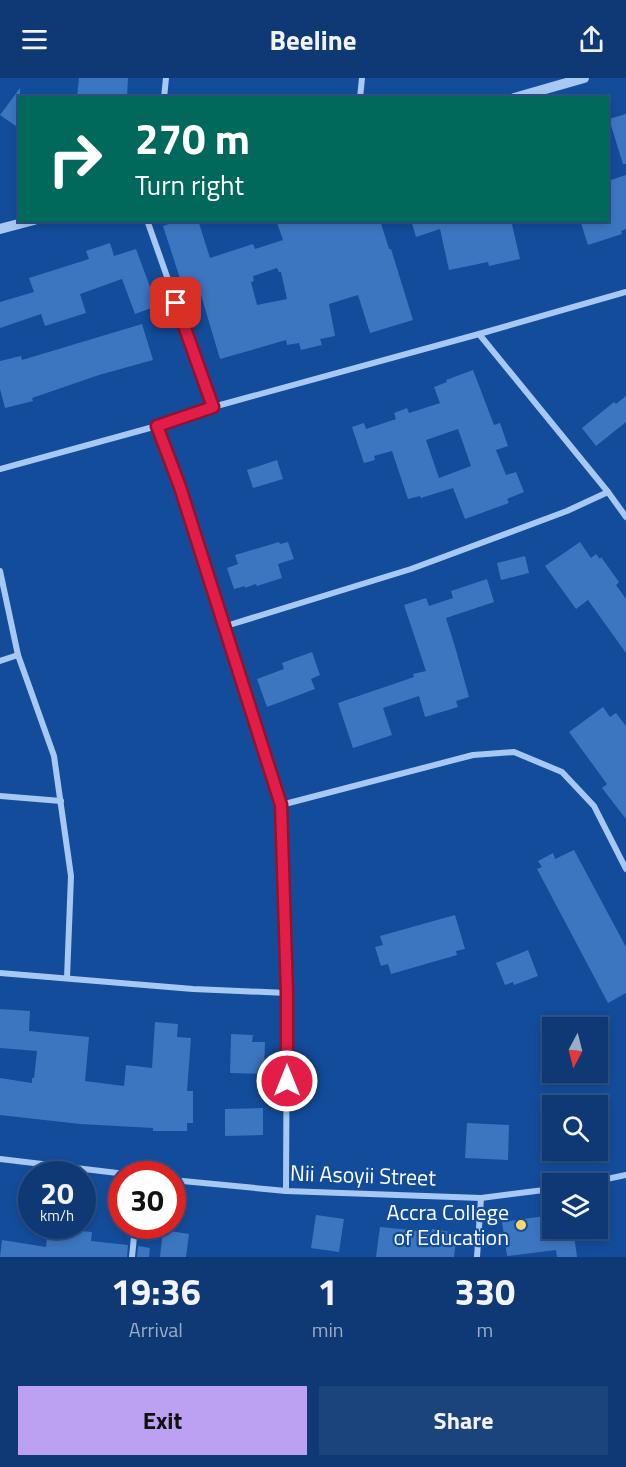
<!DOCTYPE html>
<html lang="en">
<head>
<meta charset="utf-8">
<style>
	:root { --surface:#0e3974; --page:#1c447c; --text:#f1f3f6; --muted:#9bacc5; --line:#2e5386; --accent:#bca0f2 }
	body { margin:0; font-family:"Titillium Web",sans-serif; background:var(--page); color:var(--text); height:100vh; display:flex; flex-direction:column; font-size:22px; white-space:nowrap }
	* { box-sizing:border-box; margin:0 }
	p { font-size:20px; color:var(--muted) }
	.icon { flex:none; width:33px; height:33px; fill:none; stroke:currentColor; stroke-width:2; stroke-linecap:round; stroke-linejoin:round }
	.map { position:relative; height:1179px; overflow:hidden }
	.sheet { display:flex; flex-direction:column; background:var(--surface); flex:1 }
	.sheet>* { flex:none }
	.hud { position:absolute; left:18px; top:18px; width:591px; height:126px; border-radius:0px; box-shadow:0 3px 9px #0003,0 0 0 2px var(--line); background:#00695c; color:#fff; overflow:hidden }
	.needle { width:39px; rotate:187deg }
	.tools { position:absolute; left:542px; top:939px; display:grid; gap:12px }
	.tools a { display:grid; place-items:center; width:66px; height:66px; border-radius:0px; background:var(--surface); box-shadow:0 3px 9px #0003,0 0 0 2px var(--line); font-size:30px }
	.speed { position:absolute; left:18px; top:1083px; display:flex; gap:12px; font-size:30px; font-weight:700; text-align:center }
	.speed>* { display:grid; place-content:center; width:78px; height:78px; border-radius:50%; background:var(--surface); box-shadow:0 3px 9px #0003,0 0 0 2px var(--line); line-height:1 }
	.speed small { font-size:15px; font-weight:400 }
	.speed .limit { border:9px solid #d22; background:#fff; color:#111 }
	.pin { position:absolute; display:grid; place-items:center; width:51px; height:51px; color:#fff; margin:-26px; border-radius:12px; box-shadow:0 3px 9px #0006 }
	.me { position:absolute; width:66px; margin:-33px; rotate:0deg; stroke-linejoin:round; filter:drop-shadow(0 0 4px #0008) }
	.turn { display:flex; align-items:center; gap:21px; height:126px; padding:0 18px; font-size:27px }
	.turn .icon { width:78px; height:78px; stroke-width:2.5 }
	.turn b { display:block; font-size:42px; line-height:51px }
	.eta { display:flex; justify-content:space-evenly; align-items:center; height:102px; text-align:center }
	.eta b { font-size:36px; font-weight:700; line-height:42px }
	.cta { display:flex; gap:12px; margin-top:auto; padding:12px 18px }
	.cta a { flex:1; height:69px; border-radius:0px; background:var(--accent); color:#111; font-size:24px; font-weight:700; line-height:69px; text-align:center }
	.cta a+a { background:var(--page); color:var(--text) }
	header { display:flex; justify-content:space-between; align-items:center; height:78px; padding:0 18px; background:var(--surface); font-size:27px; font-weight:700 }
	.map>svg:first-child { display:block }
	.building { fill:#3c76c1; fill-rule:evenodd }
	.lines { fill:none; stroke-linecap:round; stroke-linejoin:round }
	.minor { stroke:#a7c8f3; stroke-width:6 }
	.tertiary { stroke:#a7c8f3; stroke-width:10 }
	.route-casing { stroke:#92132f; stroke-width:15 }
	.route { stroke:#e11d48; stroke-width:10 }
	.poi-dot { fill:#ffd669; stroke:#134c9a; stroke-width:2 }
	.labels { text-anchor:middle; stroke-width:4.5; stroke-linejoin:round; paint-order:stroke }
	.street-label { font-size:22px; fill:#fff; stroke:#134c9a }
	.poi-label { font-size:22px; fill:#fff; stroke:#134c9a; text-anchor:end }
</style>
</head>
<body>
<header><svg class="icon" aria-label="menu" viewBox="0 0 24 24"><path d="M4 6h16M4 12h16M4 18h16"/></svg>Beeline<svg class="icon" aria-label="share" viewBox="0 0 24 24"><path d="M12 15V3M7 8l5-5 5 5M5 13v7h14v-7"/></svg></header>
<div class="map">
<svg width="626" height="1179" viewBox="0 0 626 1179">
	<rect width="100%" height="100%" fill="#134c9a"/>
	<!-- building -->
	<g class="building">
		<path d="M79,0H128L127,20H77Z"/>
		<path d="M20,10V51L0,37Z"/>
		<path d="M626,36V86H623L609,41Z"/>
		<path d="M626,97V151L621,153L622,156L588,167L580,142H608V103Z"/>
		<path d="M180,142H198L210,180L253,166L255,171L283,162L276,142H380L389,171H391L413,242L370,255L358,217L329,226L335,258L320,261L322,267L301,272L299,265L287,267L286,262L220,281L201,217L187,222L163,148ZM277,190L279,194H281L287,221L257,227L251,204L254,203L253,198Z"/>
		<path d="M411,142H511L520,181L489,188L488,184L449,192L440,151L416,159Z"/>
		<path d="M110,165L114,178L136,171L157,228L135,236L122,201L80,216L86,235L45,248L41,236L0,250V224L34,214L29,200L89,181L86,173Z"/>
		<path d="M142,246L153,282L99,297L32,320L33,323L5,330L0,311V283L21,278L22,282Z"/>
		<path d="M473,292L494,347L500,345L508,368L496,372L506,397L516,394L524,414L507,421L509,425L465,441L453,410L421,420L420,418L408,421L392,373L374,378L375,382L364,385L352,349L364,345L366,351L396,341L394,335L407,330L409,335L440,325L434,309L447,304L446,302ZM458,351L471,388L439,400L426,362Z"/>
		<path d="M626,318V344L596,368L582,350L614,324L616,326Z"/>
		<path d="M277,382L283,401L253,410L247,392Z"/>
		<path d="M279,464L280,466L288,464L294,481L278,486L282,500L257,508L256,506L245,510V508L234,511L227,490L238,486L235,477Z"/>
		<path d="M580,464L591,480L596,476L600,481L601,479L619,504L616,507L626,521V575L588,522L576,531L545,488Z"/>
		<path d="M525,478L529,495L501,502L497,485Z"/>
		<path d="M487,501L494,524L446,540L456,572L469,619L456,623L458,629L425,639L419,618L383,630L392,657L353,670L338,625L414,599L413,596L426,593L404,527L426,520L429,528L453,520L451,513Z"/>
		<path d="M312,574L320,597L311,601L315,611L267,629L257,601L284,591L282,585Z"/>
		<path d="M603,629L610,639L616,635L626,648V741L602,710L607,706L569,654Z"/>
		<path d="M574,772L626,869V915L608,925L537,791L542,789L538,783L553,775L555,781Z"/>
		<path d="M455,837L465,871L456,873L457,877L391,896L388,886L381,888L375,869L383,867L380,858Z"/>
		<path d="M528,872L538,898L514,907L513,904L505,907L496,885Z"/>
		<path d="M0,931L30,933L29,953L89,959L85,1003L124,1008L126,987L152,990L155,944L178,946L177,959L191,960L187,1013H193V1045H187V1053H153V1050L80,1046L0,1037V1000L32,1005V1000H34L37,973L0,970Z"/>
		<path d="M231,956L253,957L252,964H265L264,996L230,995Z"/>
		<path d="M263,1030V1057L225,1058V1031Z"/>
		<path d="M467,1045L509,1047L508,1082L465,1080Z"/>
		<path d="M316,1137L344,1141L339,1174L311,1170Z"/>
		<path d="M552,1137V1150H573L577,1179H557L556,1172L507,1178L502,1144Z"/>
		<path d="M380,1149L431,1154L432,1151L457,1155L454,1179H376Z"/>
		<path d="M48,1150L92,1154L91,1163L128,1167L127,1179H0L2,1162L46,1169Z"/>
		<path d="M163,1152L189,1156L186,1179H160Z"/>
		<path d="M138,1168L150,1170L149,1179H137Z"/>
	</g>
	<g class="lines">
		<!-- minor -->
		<g class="minor">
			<path d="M164,20L166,0"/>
			<path d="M360,20L362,0"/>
			<path d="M147,142L213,329"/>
			<path d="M479,256L608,414L626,439"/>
			<path d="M157,348L180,409L281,727L287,915L286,1113"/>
			<path d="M0,391L157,348L213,329L479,256L626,214"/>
			<path d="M0,493L18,577L54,678L71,798L67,900"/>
			<path d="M226,548L411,491L567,433L608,414"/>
			<path d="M0,583L18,577"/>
			<path d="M0,718L61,723"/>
			<path d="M281,727L473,677L514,674L562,694L594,728L626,791"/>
			<path d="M0,895L193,911L287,915"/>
			<path d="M0,1081L126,1096"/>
			<path d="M172,1102L286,1113L481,1120L552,1111"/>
			<path d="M583,1106L626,1097"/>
			<path d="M132,1179L135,1148"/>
			<path d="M477,1179L481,1120"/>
		</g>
		<!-- tertiary -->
		<g class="tertiary">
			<path d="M514,20L584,0"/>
			<path d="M0,151L34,142"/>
		</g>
	</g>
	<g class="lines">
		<!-- route casing -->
		<g class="route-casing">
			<path id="route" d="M176,225L213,329L157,348L180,409L281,727L287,915V1003"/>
		</g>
		<!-- route -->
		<use href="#route" class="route"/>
	</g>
	<!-- markers -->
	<circle class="poi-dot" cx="521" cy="1147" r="6"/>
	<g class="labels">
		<!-- street labels -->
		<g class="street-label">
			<text transform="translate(363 1097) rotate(2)" y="8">Nii Asoyii Street</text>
		</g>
		<!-- poi labels -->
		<g class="poi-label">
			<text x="509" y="1142">Accra College<tspan x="509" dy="25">of Education</tspan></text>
		</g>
	</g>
</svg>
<div class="tools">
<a><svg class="needle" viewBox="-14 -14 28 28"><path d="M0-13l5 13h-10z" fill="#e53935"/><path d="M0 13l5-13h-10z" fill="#9bacc5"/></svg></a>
<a><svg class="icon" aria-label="search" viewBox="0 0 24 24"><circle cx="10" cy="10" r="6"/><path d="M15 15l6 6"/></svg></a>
<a><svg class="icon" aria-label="layers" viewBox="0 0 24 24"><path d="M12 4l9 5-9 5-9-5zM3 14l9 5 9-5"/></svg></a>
</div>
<div class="speed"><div>20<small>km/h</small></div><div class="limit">30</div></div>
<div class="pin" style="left:176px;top:225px;background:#d93025"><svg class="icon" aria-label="arrive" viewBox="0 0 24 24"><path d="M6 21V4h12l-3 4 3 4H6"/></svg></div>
<svg class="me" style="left:287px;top:1003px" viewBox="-20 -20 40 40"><circle r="17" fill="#e11d48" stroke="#fff" stroke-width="3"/><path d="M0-11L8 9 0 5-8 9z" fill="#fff"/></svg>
<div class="hud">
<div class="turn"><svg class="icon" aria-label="right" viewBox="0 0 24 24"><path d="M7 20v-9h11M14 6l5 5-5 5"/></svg><div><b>270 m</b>Turn right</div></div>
</div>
</div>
<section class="sheet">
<div class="eta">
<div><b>19:36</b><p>Arrival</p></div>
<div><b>1</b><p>min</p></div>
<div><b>330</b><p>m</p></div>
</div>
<div class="cta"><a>Exit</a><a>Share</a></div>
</section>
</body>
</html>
